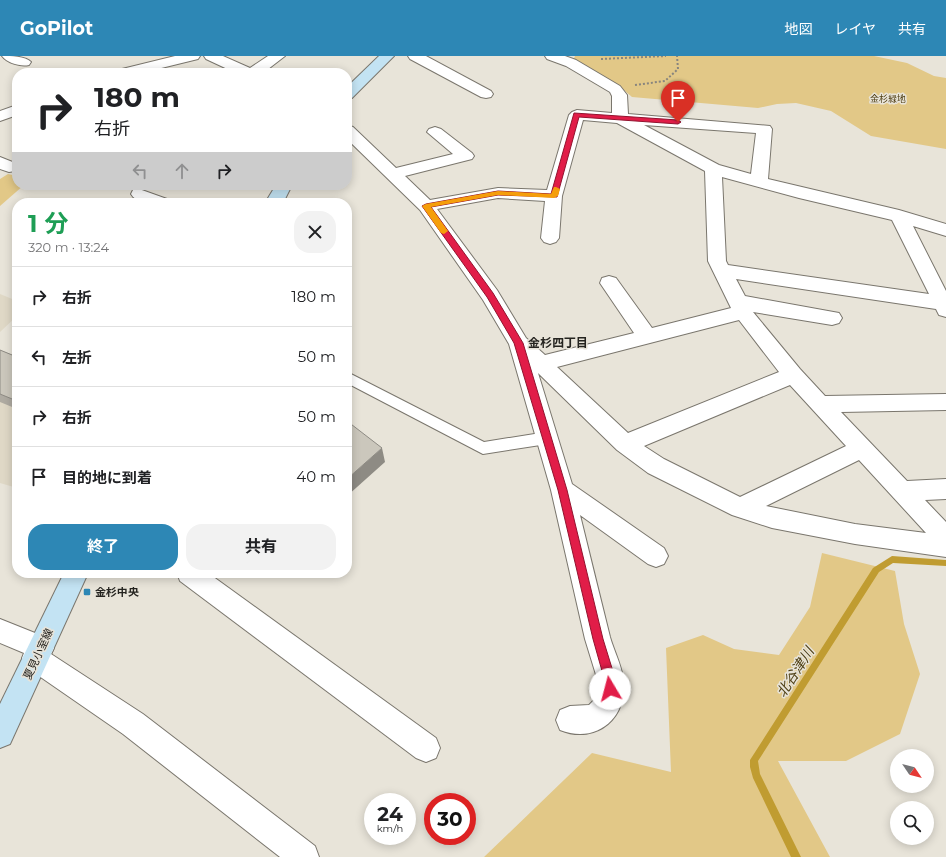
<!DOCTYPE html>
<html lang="ja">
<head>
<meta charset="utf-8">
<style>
	:root { --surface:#fff; --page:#f2f2f2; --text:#202124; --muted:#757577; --line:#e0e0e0; --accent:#2d87b5 }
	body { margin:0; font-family:Montserrat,"Noto Sans JP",sans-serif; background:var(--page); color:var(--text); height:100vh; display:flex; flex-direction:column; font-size:15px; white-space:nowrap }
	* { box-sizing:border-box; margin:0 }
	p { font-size:13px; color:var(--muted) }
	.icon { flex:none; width:22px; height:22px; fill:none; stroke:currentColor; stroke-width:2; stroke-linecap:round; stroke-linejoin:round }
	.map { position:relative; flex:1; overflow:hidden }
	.sheet { position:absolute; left:12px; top:142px; width:340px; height:380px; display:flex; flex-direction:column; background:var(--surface); border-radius:16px; box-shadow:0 2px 10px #0003 }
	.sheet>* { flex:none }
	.hud { position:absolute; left:12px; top:12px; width:340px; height:122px; border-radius:16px; box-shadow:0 2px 10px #0003; background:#fff; color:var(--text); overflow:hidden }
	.needle { width:26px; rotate:125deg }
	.buttons { position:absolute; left:890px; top:693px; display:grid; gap:8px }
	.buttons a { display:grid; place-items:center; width:44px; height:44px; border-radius:50%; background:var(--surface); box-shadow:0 2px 10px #0003; font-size:20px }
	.speed { position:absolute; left:364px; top:737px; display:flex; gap:8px; font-size:20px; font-weight:700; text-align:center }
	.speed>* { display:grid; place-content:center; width:52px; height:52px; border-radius:50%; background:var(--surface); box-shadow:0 2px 10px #0003; line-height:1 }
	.speed small { font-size:10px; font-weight:400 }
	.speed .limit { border:6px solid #d22; background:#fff; color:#111 }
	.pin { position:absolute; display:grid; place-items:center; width:34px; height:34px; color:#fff; margin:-41px -17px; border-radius:50% 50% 50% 0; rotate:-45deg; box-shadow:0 0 4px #0007 }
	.pin .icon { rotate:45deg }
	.me { position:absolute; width:44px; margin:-22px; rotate:352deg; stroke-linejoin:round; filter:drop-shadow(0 0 3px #0008) }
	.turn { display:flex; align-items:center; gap:14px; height:84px; padding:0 16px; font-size:18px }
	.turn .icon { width:52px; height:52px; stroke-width:2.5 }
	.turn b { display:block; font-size:28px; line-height:34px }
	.lanes { display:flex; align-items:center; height:38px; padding:0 16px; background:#0003; justify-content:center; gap:20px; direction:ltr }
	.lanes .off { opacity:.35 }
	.round { display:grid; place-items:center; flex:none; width:42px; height:42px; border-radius:16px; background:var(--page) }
	.headline { display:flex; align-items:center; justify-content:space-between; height:68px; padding:0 16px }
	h1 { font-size:24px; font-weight:700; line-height:30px; color:#1e9e55 }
	.cta { display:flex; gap:8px; margin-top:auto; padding:8px 16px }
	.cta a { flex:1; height:46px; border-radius:16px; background:var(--accent); color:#fff; font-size:16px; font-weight:700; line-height:46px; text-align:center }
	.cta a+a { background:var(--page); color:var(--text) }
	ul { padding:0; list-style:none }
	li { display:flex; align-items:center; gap:12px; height:60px; padding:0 16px; border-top:1px solid var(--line) }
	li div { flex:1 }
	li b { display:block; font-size:15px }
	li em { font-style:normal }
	header { display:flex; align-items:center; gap:24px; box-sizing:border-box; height:56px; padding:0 20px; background:var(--accent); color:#fff }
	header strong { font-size:19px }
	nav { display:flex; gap:22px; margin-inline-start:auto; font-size:14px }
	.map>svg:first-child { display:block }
	.built { fill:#dfd8c6 }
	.green { fill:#e2c887 }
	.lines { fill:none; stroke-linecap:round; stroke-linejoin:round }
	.stream { fill:#c09c31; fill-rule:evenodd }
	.lane-casing { stroke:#7a766d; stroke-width:2 }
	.street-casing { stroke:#7a766d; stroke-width:2 }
	.secondary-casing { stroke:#7a766d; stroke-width:2 }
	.path { stroke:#88857e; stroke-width:2; stroke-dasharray:2 2; stroke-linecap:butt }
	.lane { fill:#fff; fill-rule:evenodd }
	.street { fill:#fff; fill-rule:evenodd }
	.secondary { fill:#c3e3f3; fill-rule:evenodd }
	.wall { fill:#afaba2 }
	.shaded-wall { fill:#8e8b84 }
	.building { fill:#cbc7bc; stroke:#8e8b84 }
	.route { fill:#e11d48; stroke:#92132f }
	.slow { fill:#f59e0b }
	.poi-dot { fill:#2d87b5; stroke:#e8e4d9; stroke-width:1.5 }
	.labels { text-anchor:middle; stroke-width:3; stroke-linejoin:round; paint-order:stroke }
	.far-park-label { font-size:9px; fill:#4d3d12; stroke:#e8e4d9 }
	.poi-label { font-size:11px; font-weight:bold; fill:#252420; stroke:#e8e4d9; text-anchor:start }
	.street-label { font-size:11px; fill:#252420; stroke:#e8e4d9 }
	.neighbourhood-label { font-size:12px; font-weight:bold; fill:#252420; stroke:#e8e4d9 }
	.near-water-label { font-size:14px; font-style:italic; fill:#4f4015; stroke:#e8e4d9 }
</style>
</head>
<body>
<header>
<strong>GoPilot</strong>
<nav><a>地図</a><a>レイヤ</a><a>共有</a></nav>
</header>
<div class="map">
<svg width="946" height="801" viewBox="0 0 946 801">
	<rect width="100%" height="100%" fill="#e8e4d9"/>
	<!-- built -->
	<g class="built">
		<path d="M0,238L17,245V260L0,276Z"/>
		<path d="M0,299L17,306V432L0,427Z"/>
	</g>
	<!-- green -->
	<g class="green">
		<path d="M575,0H874L907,7L934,20L946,22V93L871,80L831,55L796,47L777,48L758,52L632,41L619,30L573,5Z"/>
		<path d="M8,118L17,120V129H24L0,150V123Z"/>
		<path d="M822,497L895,515L904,568L920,618L900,678L846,705H778L830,801H484L592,697L671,716L666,592L703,579L734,593L779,599L810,551Z"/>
	</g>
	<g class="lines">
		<!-- stream -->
		<path class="stream" d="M892,500L946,504V510L893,507L879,516L758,705L760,718L801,801H791L753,722L750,711V704L873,512Z"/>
		<!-- lane casing -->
		<g class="lane-casing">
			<path id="lane" d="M347,316L484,386L547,376L552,378L554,382L552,386L547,388L483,398L347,327Z"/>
		</g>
		<!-- street casing -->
		<g class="street-casing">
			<g id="street">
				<path d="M2,0C11,0 25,0 31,6L29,9C21,11 7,7 2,0Z"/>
				<path d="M175,0H200L198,3L141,17H116L118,14Z"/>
				<path d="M204,0H223L250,12L268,0H285L263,17H236L206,3Z"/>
				<path d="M408,0H426L491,35L493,38L491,41L486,42L481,41L410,3Z"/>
				<path d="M545,0H565L576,4L620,30L627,39L628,58L770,70L772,73L768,123L899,154L946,168V180L913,170L946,235V261L939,259L936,253L736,223L745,240L839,257L842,262L839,267L832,269L753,256L800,313L825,340L946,338V354L841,356L907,425L946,423V443L925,444L946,466V501L855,488L772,472L732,459L648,417L617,394L538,317L572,428L664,492L668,500L664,508L656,511L648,508L580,459C590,500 600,541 610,581C614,595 621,608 623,622C629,661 597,689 560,674L556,664L560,654L570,650L589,649L595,643L597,622L585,583L551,434L509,288L483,244L420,154L347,83V69L353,71L396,112L453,98L427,76L429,73L435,71L441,73L472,97L474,100L472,103L405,120L430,144L498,132L547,134L569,59L572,56L577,54L612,57V40L610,36L566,10L547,3ZM583,64L617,67L705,115L708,205L731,252L652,272L616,222L609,220L602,222L600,227L634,277L545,299L526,282L497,234L437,153L498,142L545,145L541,182L544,186L550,188L556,186L559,182L562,140ZM644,69L756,77L751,118L719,109ZM722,121L799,142L892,164L929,238L728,209L726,205ZM739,264L779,316L628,377L557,311ZM790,329L846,390L740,441L664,403L644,390ZM859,404L926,477L855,468L766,450Z"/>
				<path d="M17,49V59L0,65V55Z"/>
				<path d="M0,101L15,107L17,111L15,115L9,116L0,113Z"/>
				<path d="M139,133L167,143L170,147C157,147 138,150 131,138L133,134Z"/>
				<path d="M177,517H208L436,682L440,692L436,702L426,706L416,702L180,525Z"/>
				<path d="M0,563L50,583L54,592L51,598L143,658L315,790L319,801H280L123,678L26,611L22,602L24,597L0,587Z"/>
			</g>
		</g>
		<!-- secondary casing -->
		<g class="secondary-casing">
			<g id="secondary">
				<path d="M379,0H394L352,42L347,43V31Z"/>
				<path d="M276,129H292L283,147H265Z"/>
				<path d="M64,517H88L10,688L0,692V648Z"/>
			</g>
		</g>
		<!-- path -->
		<g class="path">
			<path d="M601,3L666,0"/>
			<path d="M635,29L665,25L678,13L677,0"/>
		</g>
		<!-- lane -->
		<use href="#lane" class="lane"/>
		<!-- street -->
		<use href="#street" class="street"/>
		<!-- secondary -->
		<use href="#secondary" class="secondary"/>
	</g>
	<!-- wall -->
	<path class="wall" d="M0,294L17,301V353L0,346Z"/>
	<!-- shaded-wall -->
	<path class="shaded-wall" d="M382,392L385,406L347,440V423Z"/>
	<!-- building -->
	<g class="building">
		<path d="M0,294L17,301V345L0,338Z"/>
		<path d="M347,365L382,392L347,423Z"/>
	</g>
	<!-- route -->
	<path class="route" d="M574,57L678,64L681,66L678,68L579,61L557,141L498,139L431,151L493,237L523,287L567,434L603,583L615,622L616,633L614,637L610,638L606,637L604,622L593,583L558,434L514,287L487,241L422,150L426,148L498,135L551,138Z"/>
	<!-- slow -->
	<path class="slow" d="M554,131H556L560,133L558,140L554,142L498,139L431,151L448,175L444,178L441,177L422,150L426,148L498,135L551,138Z"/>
	<!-- markers -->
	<rect class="poi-dot" x="83" y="532" width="8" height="8" rx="2"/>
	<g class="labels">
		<!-- far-park labels -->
		<g class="far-park-label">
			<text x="888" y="46">金杉緑地</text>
		</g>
		<!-- poi labels -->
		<g class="poi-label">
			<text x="95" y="540">金杉中央</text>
		</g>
		<!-- street labels -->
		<g class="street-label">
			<text transform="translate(38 598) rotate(-65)" y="4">夏見小室線</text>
		</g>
		<!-- neighbourhood labels -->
		<g class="neighbourhood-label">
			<text x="558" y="291">金杉四丁目</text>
		</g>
		<!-- near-water labels -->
		<g class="near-water-label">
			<text transform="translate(795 616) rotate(-57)" y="5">北谷津川</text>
		</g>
	</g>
</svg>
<div class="buttons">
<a><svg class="needle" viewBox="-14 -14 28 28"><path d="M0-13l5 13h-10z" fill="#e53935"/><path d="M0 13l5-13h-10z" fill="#757577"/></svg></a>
<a><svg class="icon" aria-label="search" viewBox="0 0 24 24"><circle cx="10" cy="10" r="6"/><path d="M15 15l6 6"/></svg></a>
</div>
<div class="speed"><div>24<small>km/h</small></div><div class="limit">30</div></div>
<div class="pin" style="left:678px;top:66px;background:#d93025"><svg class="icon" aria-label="arrive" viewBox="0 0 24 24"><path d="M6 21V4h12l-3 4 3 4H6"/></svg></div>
<svg class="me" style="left:610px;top:633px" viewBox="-20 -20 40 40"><circle r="19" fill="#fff"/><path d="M0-13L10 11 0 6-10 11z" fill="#e11d48"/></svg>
<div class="hud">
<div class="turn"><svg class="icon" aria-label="right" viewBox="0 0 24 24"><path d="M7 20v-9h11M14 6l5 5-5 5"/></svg><div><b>180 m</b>右折</div></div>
<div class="lanes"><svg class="icon off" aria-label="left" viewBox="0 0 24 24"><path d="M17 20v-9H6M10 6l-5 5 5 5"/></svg><svg class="icon off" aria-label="ahead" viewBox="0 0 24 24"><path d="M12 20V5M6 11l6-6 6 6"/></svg><svg class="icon" aria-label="right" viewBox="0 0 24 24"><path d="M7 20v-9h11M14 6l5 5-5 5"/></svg></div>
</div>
<section class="sheet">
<div class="headline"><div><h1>1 分</h1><p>320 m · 13:24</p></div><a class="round"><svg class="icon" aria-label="close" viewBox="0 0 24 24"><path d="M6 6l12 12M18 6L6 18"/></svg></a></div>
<ul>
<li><svg class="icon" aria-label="right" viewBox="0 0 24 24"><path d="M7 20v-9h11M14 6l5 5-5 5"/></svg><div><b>右折</b></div><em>180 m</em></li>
<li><svg class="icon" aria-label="left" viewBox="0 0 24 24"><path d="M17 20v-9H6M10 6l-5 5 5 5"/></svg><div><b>左折</b></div><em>50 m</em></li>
<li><svg class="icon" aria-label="right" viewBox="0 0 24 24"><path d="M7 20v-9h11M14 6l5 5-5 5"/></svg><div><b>右折</b></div><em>50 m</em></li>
<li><svg class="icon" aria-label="arrive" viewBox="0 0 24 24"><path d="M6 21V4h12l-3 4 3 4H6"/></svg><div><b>目的地に到着</b></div><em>40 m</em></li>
</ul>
<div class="cta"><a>終了</a><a>共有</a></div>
</section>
</div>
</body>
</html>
